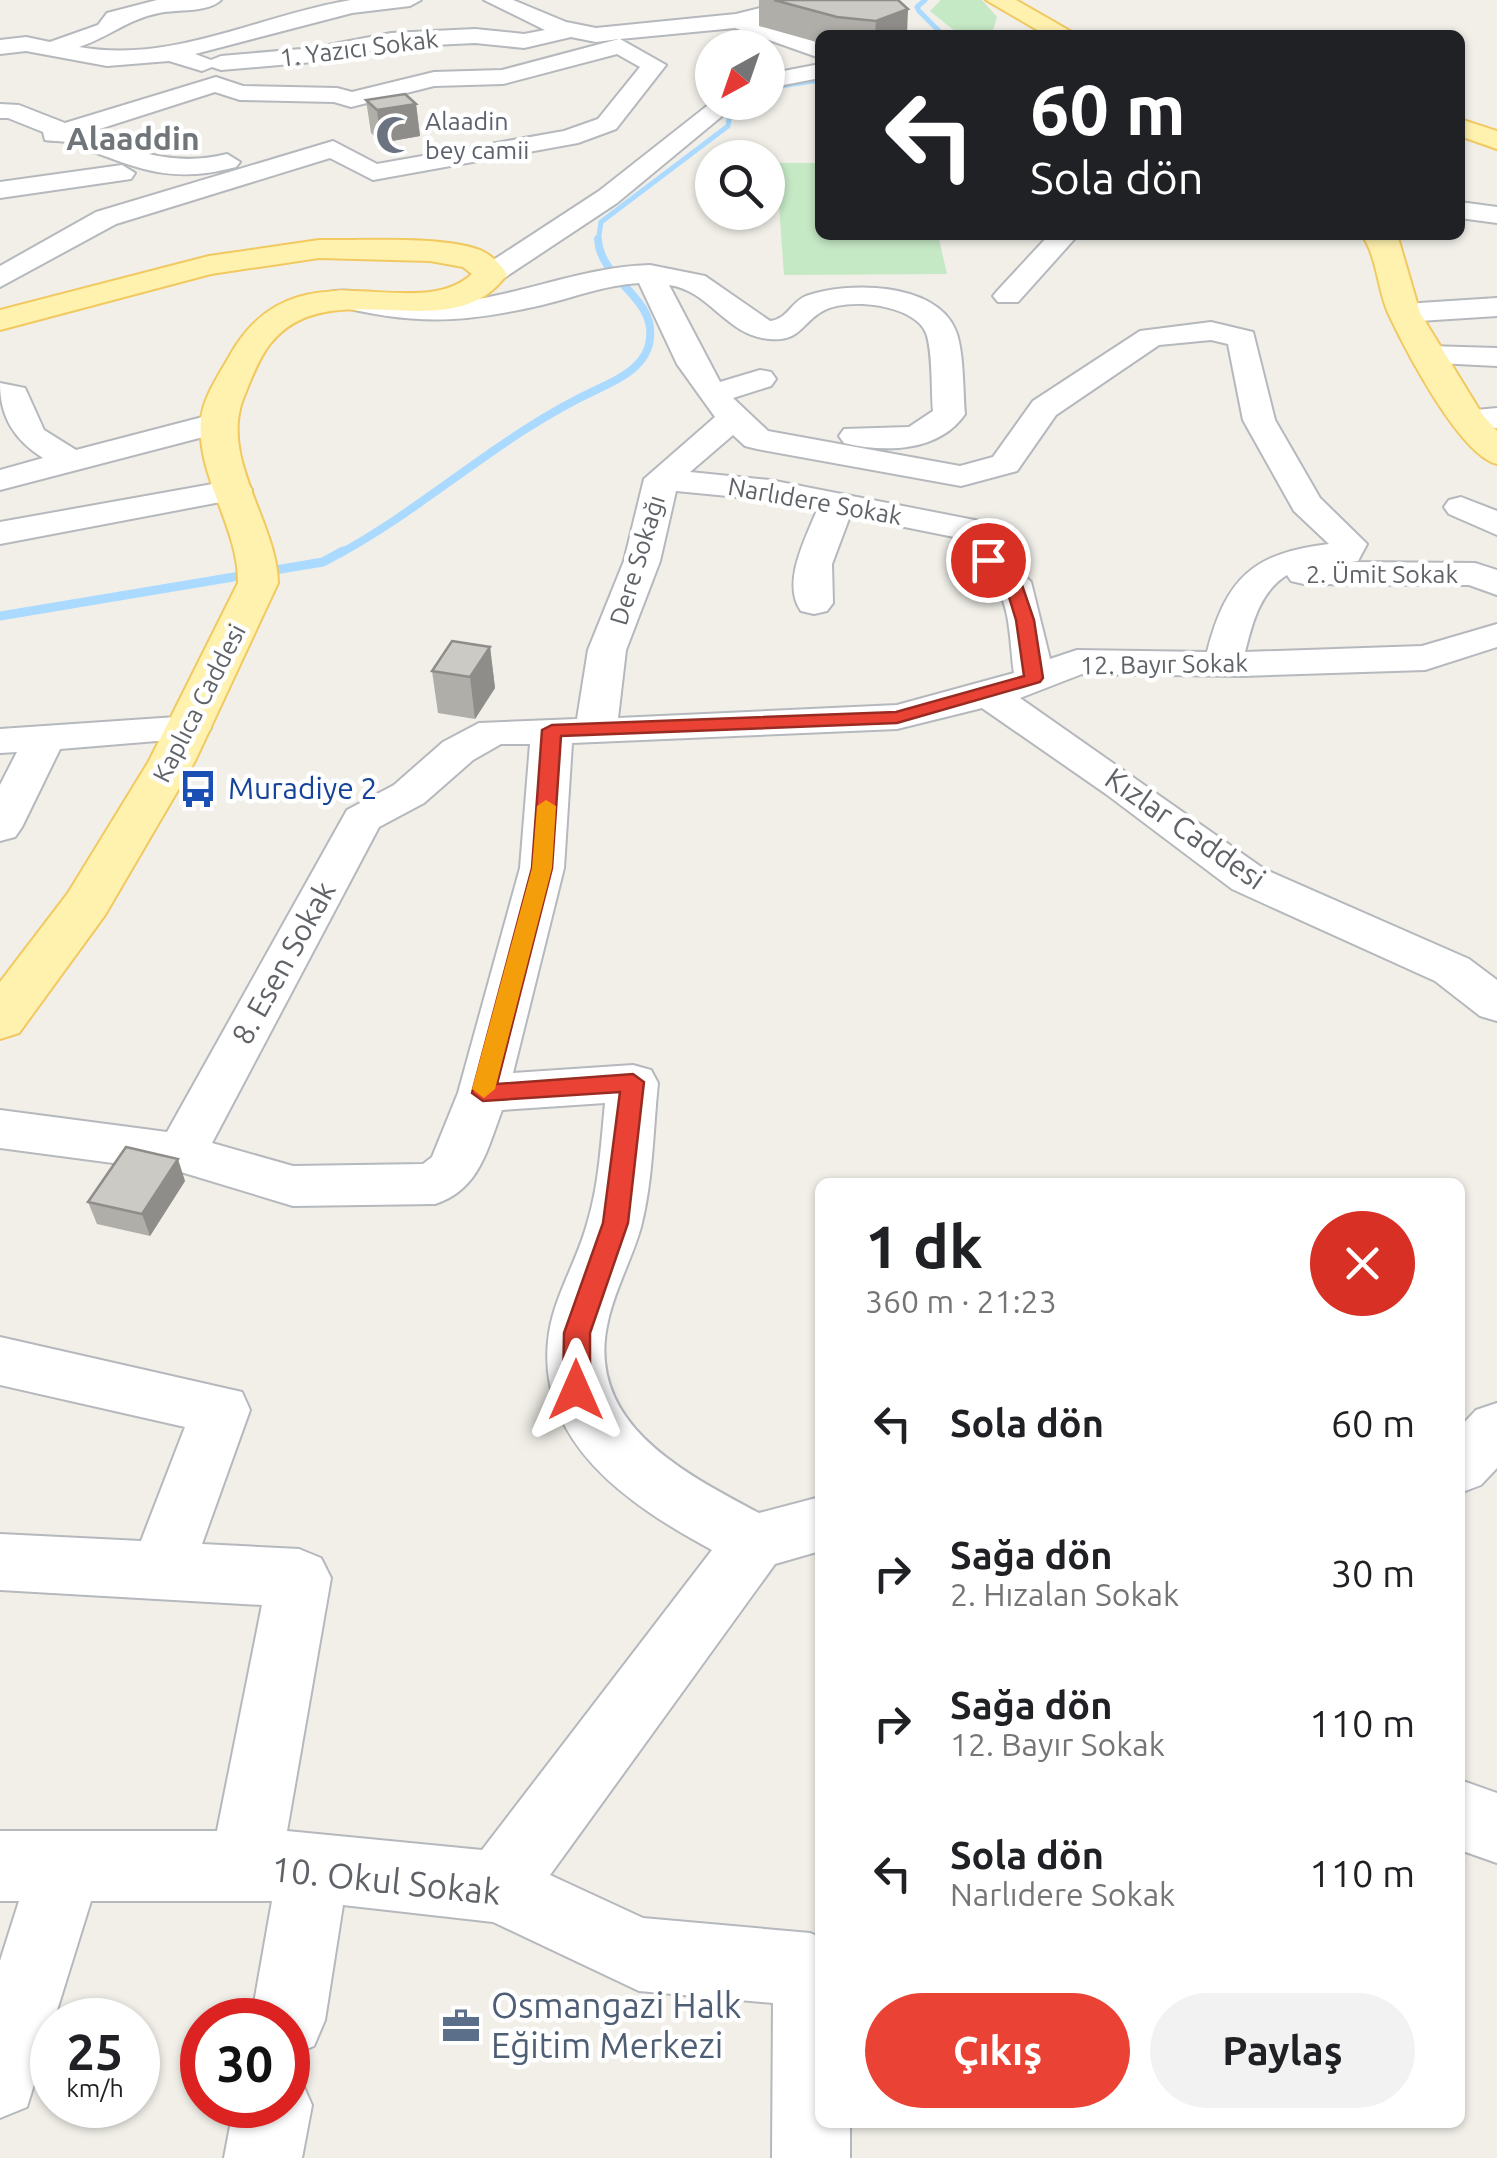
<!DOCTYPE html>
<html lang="tr">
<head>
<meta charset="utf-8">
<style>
	:root { --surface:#fff; --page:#f2f2f2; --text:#202124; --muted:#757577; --accent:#ea4335 }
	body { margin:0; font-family:Ubuntu,sans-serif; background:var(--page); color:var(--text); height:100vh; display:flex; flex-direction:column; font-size:38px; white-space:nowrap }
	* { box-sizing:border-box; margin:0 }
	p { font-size:32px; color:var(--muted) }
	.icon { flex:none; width:55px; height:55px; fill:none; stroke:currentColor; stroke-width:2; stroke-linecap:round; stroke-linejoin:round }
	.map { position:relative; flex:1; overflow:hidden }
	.sheet { position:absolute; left:815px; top:1178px; width:650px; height:950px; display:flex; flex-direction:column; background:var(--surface); border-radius:15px; box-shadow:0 2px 8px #0004 }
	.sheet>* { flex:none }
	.banner { position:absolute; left:815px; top:30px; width:650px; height:210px; border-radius:15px; box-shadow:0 2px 8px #0004; background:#202124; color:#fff; overflow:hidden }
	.needle { width:65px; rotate:220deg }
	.fabs { position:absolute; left:695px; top:30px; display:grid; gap:20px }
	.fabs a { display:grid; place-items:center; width:90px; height:90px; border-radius:50%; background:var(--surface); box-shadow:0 2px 8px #0004; font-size:50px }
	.speed { position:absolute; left:30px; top:1998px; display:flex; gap:20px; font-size:50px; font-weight:700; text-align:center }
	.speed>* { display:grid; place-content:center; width:130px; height:130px; border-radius:50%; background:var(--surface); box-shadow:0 2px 8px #0004; line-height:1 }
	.speed small { font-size:25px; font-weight:400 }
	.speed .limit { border:15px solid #d22; background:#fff; color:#111 }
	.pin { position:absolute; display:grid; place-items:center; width:85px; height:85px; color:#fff; margin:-42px; border:5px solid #fff; border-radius:50%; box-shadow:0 2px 10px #0007 }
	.me { position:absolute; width:110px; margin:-55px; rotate:0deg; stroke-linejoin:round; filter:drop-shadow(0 0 8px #0008) }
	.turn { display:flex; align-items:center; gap:35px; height:210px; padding:0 50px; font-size:45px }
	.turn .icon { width:130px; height:130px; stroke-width:2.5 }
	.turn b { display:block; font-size:70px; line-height:85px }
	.round { display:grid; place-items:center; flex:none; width:105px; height:105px; border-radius:52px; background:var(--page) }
	.head { display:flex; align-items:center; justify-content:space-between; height:170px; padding:0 50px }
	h1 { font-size:60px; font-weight:600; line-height:75px }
	.cta { display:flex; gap:20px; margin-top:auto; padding:20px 50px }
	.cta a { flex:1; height:115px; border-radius:60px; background:var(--accent); color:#fff; font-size:40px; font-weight:600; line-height:115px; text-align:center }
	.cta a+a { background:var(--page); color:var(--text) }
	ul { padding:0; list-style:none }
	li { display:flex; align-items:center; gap:30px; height:150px; padding:0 50px }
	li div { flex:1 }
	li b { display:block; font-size:38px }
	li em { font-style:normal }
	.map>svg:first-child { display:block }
	.green { fill:#c5e8c5 }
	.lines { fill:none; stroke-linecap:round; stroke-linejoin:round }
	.stream-far2 { stroke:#aadaff; stroke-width:5 }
	.stream-far1 { stroke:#aadaff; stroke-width:8 }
	.stream { stroke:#aadaff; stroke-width:9 }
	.minor-casing { stroke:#b5b8bc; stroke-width:4 }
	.major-casing { stroke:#f2c960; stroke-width:4 }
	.minor { fill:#fff; fill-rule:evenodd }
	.major { fill:#fff2af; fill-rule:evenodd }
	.wall { fill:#afaea9 }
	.shaded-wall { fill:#8f8d8a }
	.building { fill:#cccac5; stroke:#8f8d8a; stroke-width:2.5 }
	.route { fill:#ea4335; stroke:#982c22; stroke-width:2.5 }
	.slow { fill:#f59e0b }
	.labels { text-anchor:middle; stroke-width:9; stroke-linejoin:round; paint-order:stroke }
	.far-street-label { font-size:25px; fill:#5f6368; stroke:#fff }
	.far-worship-label { font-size:25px; fill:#5b616d; stroke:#fff; text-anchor:start }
	.transit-label { font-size:30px; fill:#164399; stroke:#fff; text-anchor:start }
	.street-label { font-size:30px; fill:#5f6368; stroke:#fff }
	.far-district-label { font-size:32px; font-weight:bold; fill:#70757a; stroke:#fff }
	.near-street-label { font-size:35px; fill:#5f6368; stroke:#fff }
	.near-service-label { font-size:35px; fill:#4e5e75; stroke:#fff; text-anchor:start }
</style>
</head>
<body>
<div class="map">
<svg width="1497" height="2158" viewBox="0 0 1497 2158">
	<rect width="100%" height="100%" fill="#f1efe8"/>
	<!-- green -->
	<g class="green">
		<path d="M941,0H982L997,17L992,34L960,35L930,11Z"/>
		<path d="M776,163H820V235H938L947,274L784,275Z"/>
	</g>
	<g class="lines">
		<!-- stream-far2 -->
		<g class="stream-far2">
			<path d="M925,0L917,7L919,11L943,35"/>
			<path d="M768,88L820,80"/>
			<path d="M598,242L601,222L728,126L731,106L738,102"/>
		</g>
		<!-- stream-far1 -->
		<path class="stream-far1" d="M339,554C429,505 504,432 598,389C620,379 648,365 650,338C655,296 600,280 598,239"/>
		<!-- stream -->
		<path class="stream" d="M0,616L323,562L343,551"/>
		<!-- minor casing -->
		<g class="minor-casing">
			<g id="minor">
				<path d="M157,0H221C207,13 178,9 159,13C128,19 109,37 79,47C173,64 260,15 351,0C373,0 398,0 421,0L410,6L352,13L195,54L211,60L221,56L313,48L391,33L475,29L524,34L545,30L484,0H513L566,22L596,28L736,14L792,0H828L825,5L760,22L820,43V58L735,28L620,39L666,65L616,129L578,143L373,180L330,158L116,224L0,287V266L96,212L333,141L377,164L564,131L598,119L640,67L617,54L503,84L434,86L351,107L334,102L240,100L215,92L87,133C135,152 176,167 227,154L240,162L236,167C164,186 134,165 68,143C60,140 54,142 45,140L43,132L8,118H0V104L19,105L65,123L216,77L243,86L337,88L352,92L434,72L502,70L619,39L596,42L571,37L524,48L475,43L391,47L313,62L221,70L212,67L202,71L169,61L107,66L26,51L0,54V40L26,37L50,42L98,25L107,13Z"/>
				<path d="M820,64V78L768,88V74Z"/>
				<path d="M712,102H739L617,203L501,280H481L477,274L481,268L599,191Z"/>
				<path d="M122,165L135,173L131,179L0,198V182Z"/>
				<path d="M1460,202L1497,207V223L1460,218Z"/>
				<path d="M1049,235H1078L1018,302H998L993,296L998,290Z"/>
				<path d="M650,265L705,276L770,321C788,319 791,302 806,296C847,281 935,282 955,329C964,348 963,392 965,414C939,452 885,453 844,443L839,436L844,429L909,427L933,411C931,391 933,351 926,333C915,304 845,296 821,312C801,324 800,342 769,339C727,336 709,290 669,285L720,382L760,370L771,372L776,379L771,386L733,398L768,431L960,466L993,457L1033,401L1140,331L1211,322L1253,332L1275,420L1320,498L1367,544L1358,561L1351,562L1475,563L1497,570V595L1469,585L1304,584L1291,581L1287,575C1260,591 1252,624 1245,652L1422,646L1497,624V647L1425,670L1242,676L1082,674L1020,698L1264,869L1469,959L1497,980V1021L1480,1016L1435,981L1232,889L1106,794L982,708L897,729L572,743L564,868L513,1073L633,1065L651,1070L658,1083C653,1131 653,1180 641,1227C632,1259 615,1289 608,1321C584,1423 684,1473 759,1513L820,1497V1551L775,1564L550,1875L643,1918L810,1933L820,1937V2122H850V2158H772L773,2003L639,1991L493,1922L343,1905L325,2020L314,2046L288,2057V2020H251L272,1901H91L27,2107L0,2118V1961L19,1901H0V1831H217L262,1605L0,1590V1534L141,1541L185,1427L0,1385V1337L242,1392L250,1410L202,1544L299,1549L321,1558L331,1578L287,1831L482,1850L712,1550C629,1505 533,1441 549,1333C555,1295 577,1261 587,1224C599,1185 601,1144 605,1103L502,1110C487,1150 479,1190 435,1204L293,1206L181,1172L0,1148V1110L167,1132L347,810L394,785L443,742L479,723L577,719L588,650L624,561L644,479L715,417L677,364L639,283C605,285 575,297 542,305C459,324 411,325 329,304L324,298L329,292C356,285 391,303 420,304C500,306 572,267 650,265ZM1211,340L1228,344L1243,420L1294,511L1329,544C1253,553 1226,578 1207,652L1077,650L1050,659L1031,582L1010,561L1000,525L770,480L690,472L733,435L745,446L757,449L961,486L1017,471L1056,415L1159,345ZM676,491L770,500L817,510C806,538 781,583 801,611L814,614L827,611L833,603L832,564L850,516L969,540C971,564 983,570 996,587C1011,607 1010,648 1014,673L897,705L618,718L626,650L660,561ZM501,744H530L520,868L458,1093L432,1157L423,1164L293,1166L212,1143L379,827L424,803L473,760Z"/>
				<path d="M1497,298V316L1404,322L1393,319L1389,313L1393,307L1404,304Z"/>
				<path d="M1428,346L1497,348V366L1417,362L1413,355L1417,348Z"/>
				<path d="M0,383L25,388L44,430L76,450L218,413L230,416L234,423L230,430L0,490V470L43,458C15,440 0,418 0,383Z"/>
				<path d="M1497,408V428L1455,426L1451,419L1455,412Z"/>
				<path d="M235,480L247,483L252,490L247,497L0,544V522Z"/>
				<path d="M1461,497L1497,511V535L1449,514L1444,507L1449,500Z"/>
				<path d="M191,716L205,719L211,728L205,737L60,749L22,827L15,837L0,841V785L17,752L0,753V729Z"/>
				<path d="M1497,1403V1468L1481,1485L1460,1493V1427L1476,1410Z"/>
				<path d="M1460,1780L1497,1793V1863L1460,1850Z"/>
				<path d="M288,2072L300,2078L312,2105L302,2158H224L234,2105H288Z"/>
			</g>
		</g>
		<!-- major casing -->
		<g class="major-casing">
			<g id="major">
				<path d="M986,0H1016L1077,35H1046Z"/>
				<path d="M1460,119L1497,131V149L1460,136Z"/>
				<path d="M1362,235H1395L1399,241L1420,313L1482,414L1497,431V464C1460,455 1406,351 1389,315C1377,289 1378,259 1362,235Z"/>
				<path d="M319,240C359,241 450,235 484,252C493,257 502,266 507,274C452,353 330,268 270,344C258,359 250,382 243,399C220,459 277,523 278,583L195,761L105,915L19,1033L0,1039V982L68,893L149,761L238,583C239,528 196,476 201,420C203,398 218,376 229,357C294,238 413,328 472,274L463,267L430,261L319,258L211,274L0,330V310L209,256Z"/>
			</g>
		</g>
		<!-- minor -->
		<use href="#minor" class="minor"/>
		<!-- major -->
		<use href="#major" class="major"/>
	</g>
	<!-- wall -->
	<g class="wall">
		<path d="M759,0H898L907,35H820V43L759,26Z"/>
		<path d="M366,100L416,104L420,136L381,143L371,133Z"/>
		<path d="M490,647L495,688L475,719L438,713L432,671Z"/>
		<path d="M185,1181L150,1236L97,1224L88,1202Z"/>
	</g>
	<!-- shaded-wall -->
	<g class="shaded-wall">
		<path d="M908,9L907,35H875L876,21Z"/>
		<path d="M416,104L420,136L381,143L377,110Z"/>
		<path d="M490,647L495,688L475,719L470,677Z"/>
		<path d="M178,1159L185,1181L150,1236L142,1214Z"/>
	</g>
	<!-- building -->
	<g class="building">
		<path d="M774,0H898L908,9L876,21L837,17Z"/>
		<path d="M405,94L416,104L377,110L366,100Z"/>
		<path d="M452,641L490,647L470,677L432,671Z"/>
		<path d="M126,1147L178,1159L142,1214L88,1202Z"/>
	</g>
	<!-- route -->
	<path class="route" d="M988,555L1021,582L1034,620L1043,678L1040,682L897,723L561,736L552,868L497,1084L633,1074L644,1082L628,1223L590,1333V1390L586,1397L576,1401L567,1397L563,1390L564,1333L603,1223L620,1092L483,1101L472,1093L532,868L542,730L552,725L896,712L1024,676L1016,620L1005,584L992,576L980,560Z"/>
	<!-- slow -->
	<path class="slow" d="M546,800L556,806L552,868L495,1089L484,1098L472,1089L532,868L537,806Z"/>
	<!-- icons -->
	<defs>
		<g id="mosque-bare" transform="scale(3)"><path d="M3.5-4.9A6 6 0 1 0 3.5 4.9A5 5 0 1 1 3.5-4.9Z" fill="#6b7280" stroke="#fff" stroke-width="2.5" paint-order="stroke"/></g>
		<g id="bus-bare" transform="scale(3)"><path d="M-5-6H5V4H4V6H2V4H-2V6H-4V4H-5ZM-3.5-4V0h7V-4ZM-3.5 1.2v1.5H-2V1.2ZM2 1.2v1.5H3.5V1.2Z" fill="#1a4fb4" stroke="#fff" stroke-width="2.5" paint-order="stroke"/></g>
		<g id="office-bare" transform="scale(3)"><path d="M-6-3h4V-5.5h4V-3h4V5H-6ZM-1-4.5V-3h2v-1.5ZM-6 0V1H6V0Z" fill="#5c6f8a" stroke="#fff" stroke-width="2.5" paint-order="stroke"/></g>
	</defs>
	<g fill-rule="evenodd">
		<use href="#mosque-bare" x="395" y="135"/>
		<use href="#bus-bare" x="198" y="789"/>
		<use href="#office-bare" x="461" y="2026"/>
	</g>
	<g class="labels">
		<!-- far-street labels -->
		<g class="far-street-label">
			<text transform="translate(359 48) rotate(-7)" y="9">1. Yazıcı Sokak</text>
			<text transform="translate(815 501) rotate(10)" y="9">Narlıdere Sokak</text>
			<text transform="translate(637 560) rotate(-73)" y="9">Dere Sokağı</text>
			<text x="1382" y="583">2. Ümit Sokak</text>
			<text transform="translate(1164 664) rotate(-1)" y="9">12. Bayır Sokak</text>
			<text transform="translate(199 703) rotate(-63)" y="9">Kaplıca Caddesi</text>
		</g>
		<!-- far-worship labels -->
		<g class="far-worship-label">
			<text x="425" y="130">Alaadin<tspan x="425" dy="29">bey camii</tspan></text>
		</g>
		<!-- transit labels -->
		<g class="transit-label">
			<text x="228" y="799">Muradiye 2</text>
		</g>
		<!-- street labels -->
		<g class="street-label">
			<text transform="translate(1185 829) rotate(35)" y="10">Kızlar Caddesi</text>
			<text transform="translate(284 963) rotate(-61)" y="10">8. Esen Sokak</text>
		</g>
		<!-- far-district labels -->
		<g class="far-district-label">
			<text x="133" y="150">Alaaddin</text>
		</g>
		<!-- near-street labels -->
		<g class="near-street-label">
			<text transform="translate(386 1881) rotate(6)" y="12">10. Okul Sokak</text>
		</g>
		<!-- near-service labels -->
		<g class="near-service-label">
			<text x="491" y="2018">Osmangazi Halk<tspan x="491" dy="40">Eğitim Merkezi</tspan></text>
		</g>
	</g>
</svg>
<div class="fabs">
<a><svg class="needle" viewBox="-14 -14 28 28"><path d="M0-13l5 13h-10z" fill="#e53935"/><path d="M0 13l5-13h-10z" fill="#757577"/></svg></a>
<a><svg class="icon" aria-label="search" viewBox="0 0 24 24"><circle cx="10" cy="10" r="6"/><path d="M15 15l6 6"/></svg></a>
</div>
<div class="speed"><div>25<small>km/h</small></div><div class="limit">30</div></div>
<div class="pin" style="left:988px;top:560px;background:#d93025"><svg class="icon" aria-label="arrive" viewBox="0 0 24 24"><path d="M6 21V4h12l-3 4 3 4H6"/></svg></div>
<svg class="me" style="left:576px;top:1390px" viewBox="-20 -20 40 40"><path d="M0-17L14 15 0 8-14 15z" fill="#ea4335" stroke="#fff" stroke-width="4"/></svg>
<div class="banner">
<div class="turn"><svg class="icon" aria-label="left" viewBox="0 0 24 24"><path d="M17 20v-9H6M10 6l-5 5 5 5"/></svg><div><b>60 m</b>Sola dön</div></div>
</div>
<section class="sheet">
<div class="head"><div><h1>1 dk</h1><p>360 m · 21:23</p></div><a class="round" style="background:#d93025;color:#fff"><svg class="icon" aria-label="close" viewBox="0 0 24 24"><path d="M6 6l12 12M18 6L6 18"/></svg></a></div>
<ul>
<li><svg class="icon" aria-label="left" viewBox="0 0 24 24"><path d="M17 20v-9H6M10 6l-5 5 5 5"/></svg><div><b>Sola dön</b></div><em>60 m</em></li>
<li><svg class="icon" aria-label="right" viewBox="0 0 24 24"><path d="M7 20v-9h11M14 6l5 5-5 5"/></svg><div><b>Sağa dön</b><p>2. Hızalan Sokak</p></div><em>30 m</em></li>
<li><svg class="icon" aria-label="right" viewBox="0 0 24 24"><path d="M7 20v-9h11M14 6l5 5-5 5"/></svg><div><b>Sağa dön</b><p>12. Bayır Sokak</p></div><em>110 m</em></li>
<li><svg class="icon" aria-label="left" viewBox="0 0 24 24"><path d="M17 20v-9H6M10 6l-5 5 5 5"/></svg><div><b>Sola dön</b><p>Narlıdere Sokak</p></div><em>110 m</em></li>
</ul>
<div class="cta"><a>Çıkış</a><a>Paylaş</a></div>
</section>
</div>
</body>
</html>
